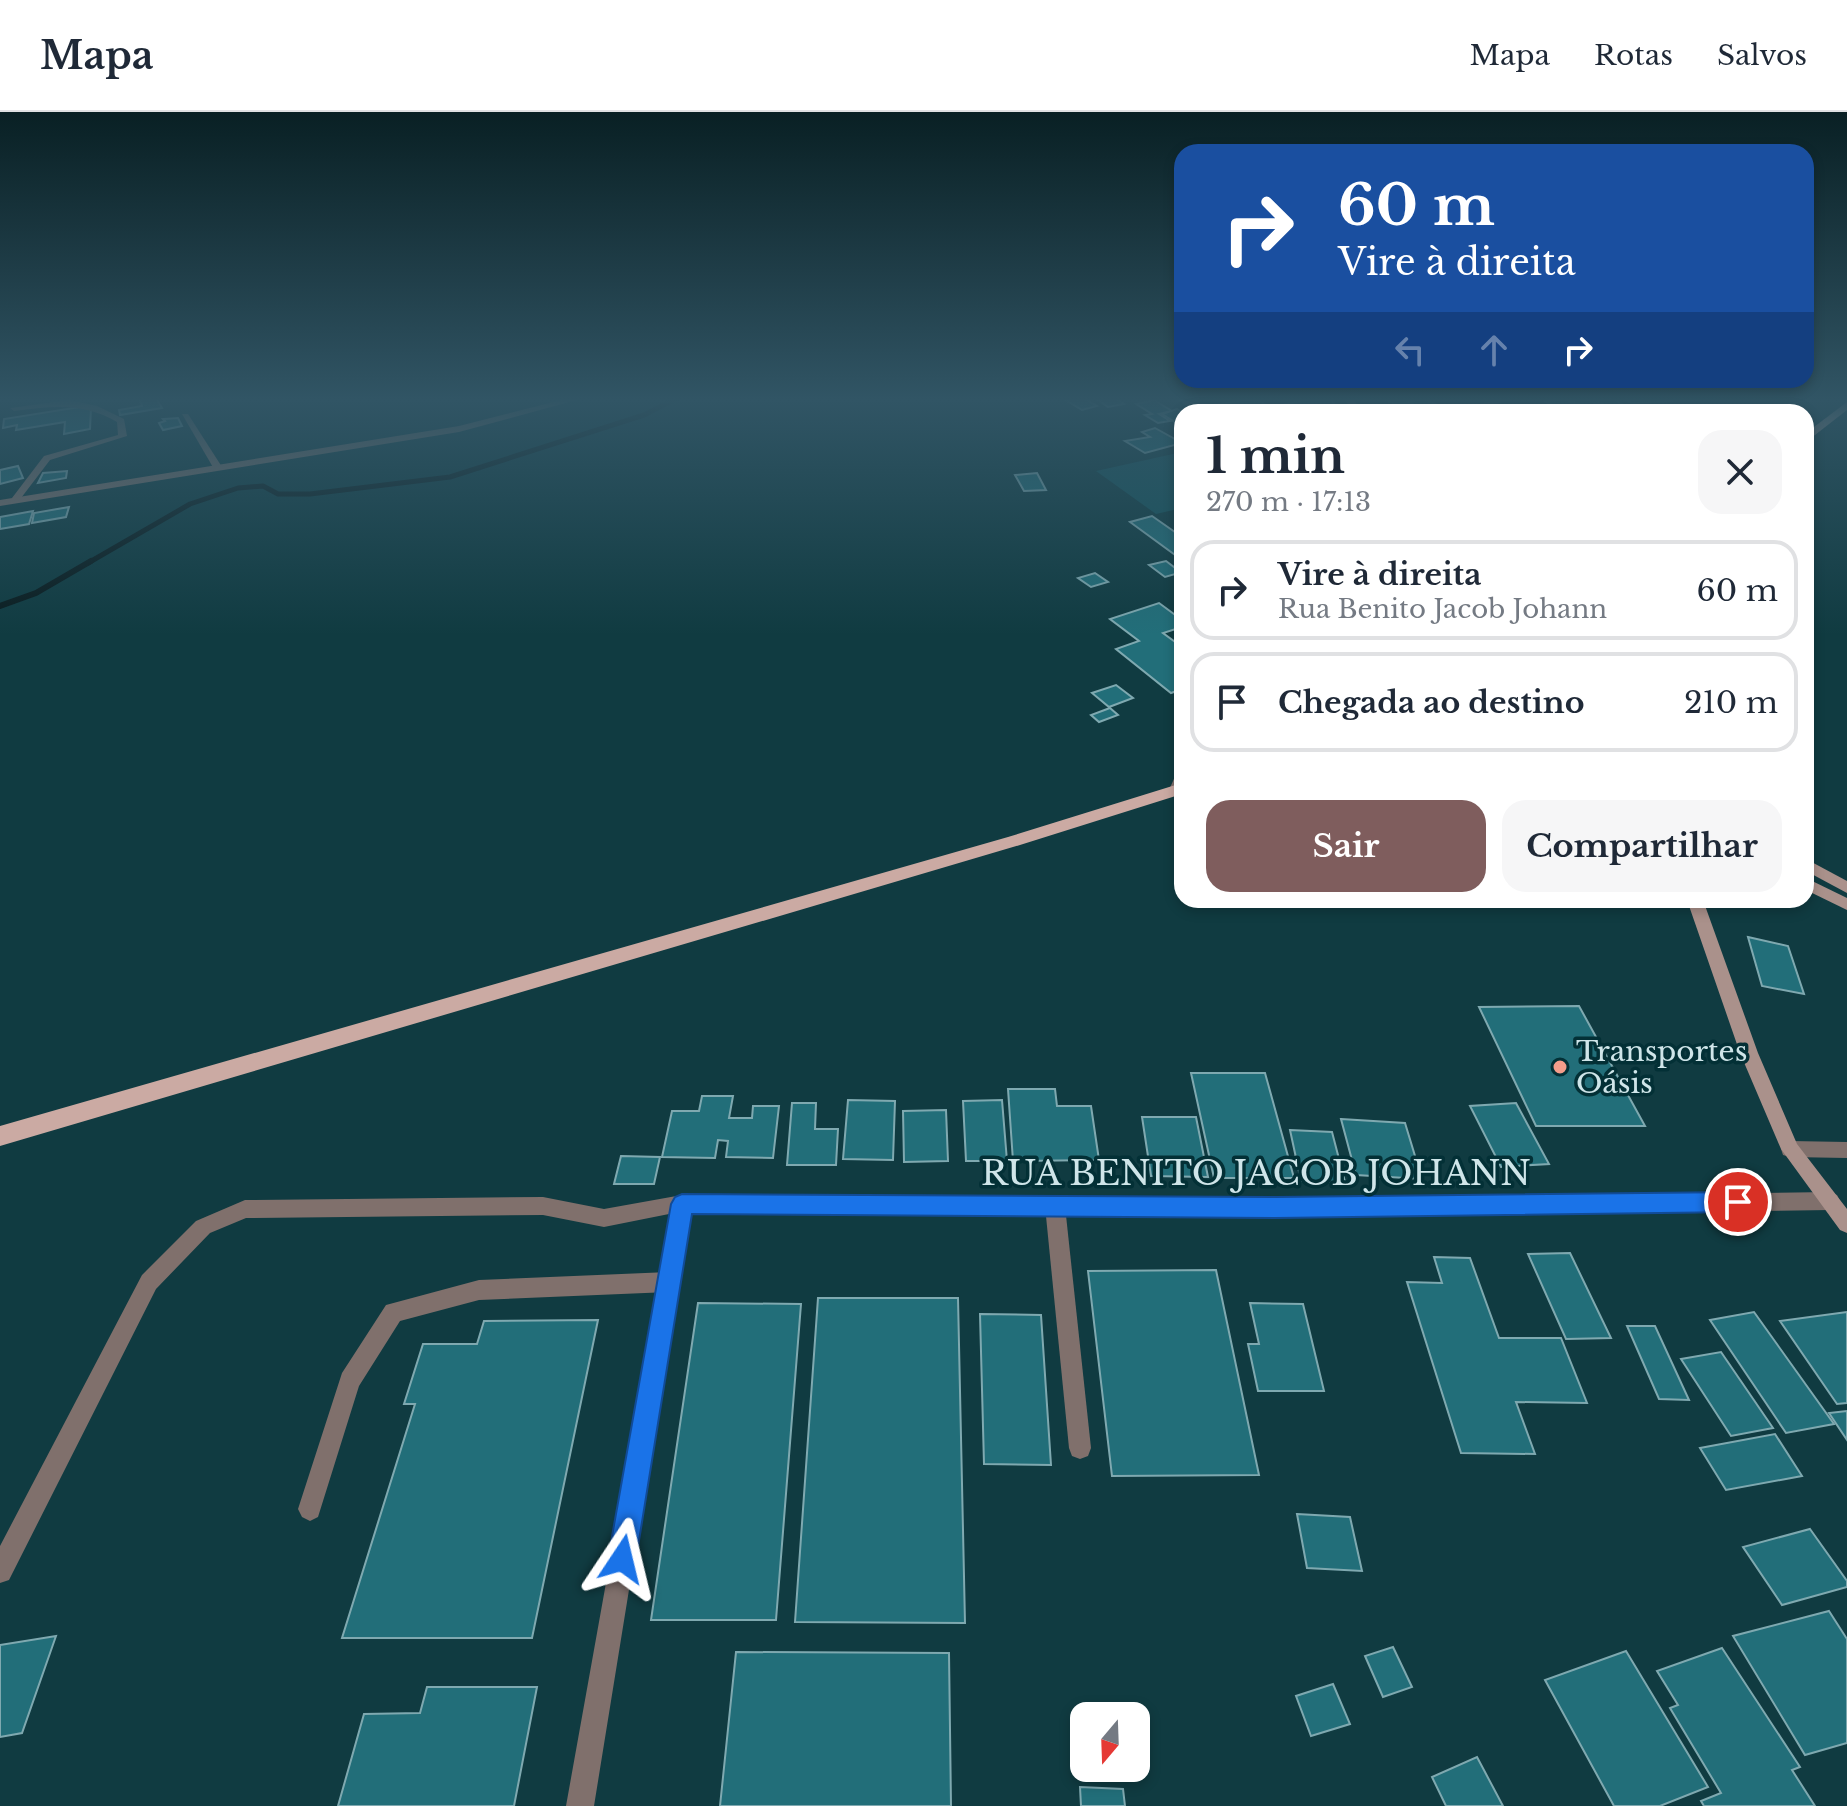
<!DOCTYPE html>
<html lang="pt">
<head>
<meta charset="utf-8">
<style>
	:root { --surface:#fff; --page:#f6f6f7; --text:#1f2937; --muted:#747a83; --line:#e0e1e3; --accent:#7f5d5d }
	body { margin:0; font-family:"Libre Baskerville",serif; background:var(--page); color:var(--text); height:100vh; display:flex; flex-direction:column; font-size:30px; white-space:nowrap }
	* { box-sizing:border-box; margin:0 }
	p { font-size:26px; color:var(--muted) }
	.icon { flex:none; width:44px; height:44px; fill:none; stroke:currentColor; stroke-width:2; stroke-linecap:round; stroke-linejoin:round }
	.map { position:relative; flex:1; overflow:hidden }
	.drawer { position:absolute; left:1174px; top:292px; width:640px; height:504px; display:flex; flex-direction:column; background:var(--surface); border-radius:24px; box-shadow:0 4px 12px #0003 }
	.drawer>* { flex:none }
	.guide { position:absolute; left:1174px; top:32px; width:640px; height:244px; border-radius:24px; box-shadow:0 4px 12px #0003; background:#1a4fa0; color:#fff; overflow:hidden }
	.needle { width:52px; rotate:199deg }
	.fabs { position:absolute; left:1070px; top:1590px; display:grid; gap:16px }
	.fabs a { display:grid; place-items:center; width:80px; height:80px; border-radius:16px; background:var(--surface); box-shadow:0 4px 12px #0003; font-size:40px }
	.pin { position:absolute; display:grid; place-items:center; width:68px; height:68px; color:#fff; margin:-34px; border:4px solid #fff; border-radius:50%; box-shadow:0 2px 8px #0007 }
	.me { position:absolute; width:88px; margin:-44px; rotate:10deg; stroke-linejoin:round; filter:drop-shadow(0 0 6px #0008) }
	.turn { display:flex; align-items:center; gap:28px; height:168px; padding:0 32px; font-size:36px }
	.turn .icon { width:104px; height:104px; stroke-width:2.5 }
	.turn b { display:block; font-size:56px; line-height:68px }
	.lanes { display:flex; align-items:center; height:76px; padding:0 32px; background:#0003; justify-content:center; gap:40px; direction:ltr }
	.lanes .off { opacity:.35 }
	.round { display:grid; place-items:center; flex:none; width:84px; height:84px; border-radius:24px; background:var(--page) }
	.summary { display:flex; align-items:center; justify-content:space-between; height:136px; padding:0 32px }
	h1 { font-size:48px; font-weight:700; line-height:60px }
	.button { display:flex; gap:16px; margin-top:auto; padding:16px 32px }
	.button a { flex:1; height:92px; border-radius:24px; background:var(--accent); color:#fff; font-size:32px; font-weight:700; line-height:92px; text-align:center }
	.button a+a { background:var(--page); color:var(--text) }
	ul { padding:0; list-style:none }
	li { display:flex; align-items:center; gap:24px; height:100px; margin:0 16px 12px; padding:0 16px; border:4px solid var(--line); border-radius:24px }
	li div { flex:1 }
	li b { display:block; font-size:30px }
	li em { font-style:normal }
	header { display:flex; align-items:center; gap:48px; box-sizing:border-box; height:112px; padding:0 40px; background:var(--surface); border-bottom:2px solid var(--line) }
	header strong { font-size:38px }
	nav { display:flex; gap:44px; margin-inline-start:auto; font-size:28px }
	.map>svg:first-child { display:block }
	.green { fill:#14535c }
	.lines { fill:none; stroke-linecap:round; stroke-linejoin:round }
	.stream-far1 { stroke:#0a1c1f; stroke-width:5 }
	.stream { stroke:#0a1c1f; stroke-width:6 }
	.building { fill:#226e79; stroke:#7fa9b0; stroke-width:2 }
	.service { fill:#80706c; fill-rule:evenodd }
	.minor { fill:#80706c; fill-rule:evenodd }
	.tertiary { fill:#80706c; fill-rule:evenodd }
	.secondary { fill:#aa918b; fill-rule:evenodd }
	.primary { fill:#cbaaa3; fill-rule:evenodd }
	.route { fill:#1a73e8; stroke:#114b97; stroke-width:2 }
	.poi-dot { fill:#f49d8b; stroke:#033036; stroke-width:3 }
	.labels { text-anchor:middle; stroke-width:7; stroke-linejoin:round; paint-order:stroke }
	.poi-label { font-size:28px; fill:#cfe5e9; stroke:#033036; text-anchor:start }
	.near-street-label { font-size:34px; fill:#cfe5e9; stroke:#033036 }
</style>
</head>
<body>
<header>
<strong>Mapa</strong>
<nav><a>Mapa</a><a>Rotas</a><a>Salvos</a></nav>
</header>
<div class="map">
<svg width="1847" height="1694" viewBox="0 0 1847 1694">
	<rect width="100%" height="100%" fill="#103b41"/>
	<!-- green -->
	<path class="green" d="M1182,340V396L1156,402L1096,359Z"/>
	<g class="lines">
		<!-- stream-far1 -->
		<path class="stream-far1" d="M88,451L190,392L238,376L263,374L278,382H310L450,365L644,303L677,286"/>
		<!-- stream -->
		<path class="stream" d="M0,494L36,481L91,449"/>
	</g>
	<!-- building -->
	<g class="building">
		<path d="M139,286H156L162,296L120,303L119,298L142,294Z"/>
		<path d="M1084,286L1097,294L1082,298L1064,287Z"/>
		<path d="M1095,286H1115L1124,292L1108,295Z"/>
		<path d="M1314,286H1330L1340,300H1280L1271,295Z"/>
		<path d="M1382,286H1416L1419,288L1397,293Z"/>
		<path d="M1565,286H1584L1615,300H1577L1590,297Z"/>
		<path d="M1590,286H1613L1623,293L1610,296Z"/>
		<path d="M1621,286H1665L1671,289L1632,291Z"/>
		<path d="M1424,287L1446,297L1428,300L1408,290Z"/>
		<path d="M1564,287L1584,296L1566,299L1546,290Z"/>
		<path d="M1154,288L1172,299L1159,302L1170,309L1158,311L1145,303L1152,302L1136,292Z"/>
		<path d="M1244,288L1259,289L1269,295L1262,297L1268,300H1210L1203,295Z"/>
		<path d="M1409,292L1424,300H1373Z"/>
		<path d="M86,294L91,296L90,317L64,322L65,310L16,318L17,313L3,316L4,307Z"/>
		<path d="M1177,297L1182,300V309L1175,310L1162,302Z"/>
		<path d="M178,306L182,314L163,318L159,311L165,309L163,307Z"/>
		<path d="M1155,316L1182,331L1145,341L1125,329L1150,325L1142,320Z"/>
		<path d="M18,354L23,366L0,372V358Z"/>
		<path d="M67,359L66,366L38,371L43,361Z"/>
		<path d="M1037,361L1046,378L1024,379L1015,363Z"/>
		<path d="M69,395L66,405L32,411L34,401Z"/>
		<path d="M33,399L29,412L0,417V405Z"/>
		<path d="M1152,404L1182,425V448L1130,410Z"/>
		<path d="M1166,449L1174,455L1182,452V467L1175,462L1165,465L1149,453Z"/>
		<path d="M1095,461L1108,470L1091,475L1078,466Z"/>
		<path d="M1159,491L1182,508V515L1163,521L1182,535V577L1171,581L1116,537L1139,529L1110,507Z"/>
		<path d="M1116,573L1133,586L1109,595L1092,581Z"/>
		<path d="M1110,596L1118,603L1099,610L1091,603Z"/>
		<path d="M1748,825L1788,834L1804,882L1762,874Z"/>
		<path d="M1579,894L1645,1014H1536L1479,895Z"/>
		<path d="M1191,961H1265L1294,1066H1214Z"/>
		<path d="M1008,977H1055L1057,994H1091L1099,1048L1013,1049Z"/>
		<path d="M702,984H733L729,1006H752L753,994H779L773,1046L726,1045L728,1029L718,1028L715,1046L662,1045L672,999H699Z"/>
		<path d="M848,988L895,989L893,1048L843,1047Z"/>
		<path d="M1002,988L1007,1049H966L963,989Z"/>
		<path d="M792,991H816L815,1017H838L836,1053H787Z"/>
		<path d="M1516,991L1549,1052L1501,1055L1470,994Z"/>
		<path d="M946,998L948,1049L904,1050L903,999Z"/>
		<path d="M1142,1005H1196L1208,1065L1151,1064Z"/>
		<path d="M1341,1007L1405,1011L1422,1067L1356,1063Z"/>
		<path d="M1290,1018L1332,1020L1345,1070L1301,1069Z"/>
		<path d="M621,1044L660,1045L654,1072H614Z"/>
		<path d="M1570,1141L1611,1226L1566,1227L1528,1142Z"/>
		<path d="M1434,1145L1470,1146L1499,1226H1561L1587,1291L1516,1290L1535,1342L1461,1341L1407,1170L1442,1171Z"/>
		<path d="M1216,1158L1259,1363L1112,1364L1088,1159Z"/>
		<path d="M818,1186H958L965,1511L795,1510Z"/>
		<path d="M698,1191L801,1192L776,1508H651Z"/>
		<path d="M1250,1191L1303,1192L1324,1279H1258L1248,1232H1259Z"/>
		<path d="M1754,1200L1834,1312L1786,1321L1710,1208Z"/>
		<path d="M1847,1200V1291L1837,1292L1780,1209Z"/>
		<path d="M980,1202L1041,1203L1051,1353L984,1352Z"/>
		<path d="M598,1208L532,1526H342L415,1292H404L423,1232H477L484,1209Z"/>
		<path d="M1627,1214H1655L1689,1288L1659,1287Z"/>
		<path d="M1721,1240L1773,1316L1731,1324L1681,1247Z"/>
		<path d="M1847,1299V1328L1829,1301Z"/>
		<path d="M1775,1322L1802,1364L1726,1378L1700,1336Z"/>
		<path d="M1297,1402L1350,1405L1362,1459L1307,1456Z"/>
		<path d="M1810,1417L1847,1469V1475L1782,1493L1743,1435Z"/>
		<path d="M1829,1499L1847,1527V1631L1805,1643L1733,1524Z"/>
		<path d="M56,1524L22,1621L0,1625V1533Z"/>
		<path d="M1393,1535L1412,1575L1383,1585L1365,1544Z"/>
		<path d="M1722,1536L1800,1655L1792,1658L1815,1694H1704L1701,1689L1721,1681L1670,1596L1678,1593L1657,1559Z"/>
		<path d="M1626,1539L1708,1675L1660,1694H1614L1545,1568Z"/>
		<path d="M736,1540L949,1541L951,1694H720Z"/>
		<path d="M1333,1572L1350,1612L1311,1624L1296,1584Z"/>
		<path d="M427,1575H537L514,1694H338L364,1602L420,1601Z"/>
		<path d="M1477,1645L1503,1694H1446L1432,1665Z"/>
		<path d="M1080,1675L1123,1677L1125,1694H1081Z"/>
	</g>
	<g class="lines">
		<!-- service -->
		<g class="service">
			<path d="M69,288L97,294L124,307L127,324L50,348L18,390H12V386L44,344L118,323L117,310C83,290 52,294 14,299L10,296Z"/>
			<path d="M182,302H188L222,355L220,357H214Z"/>
			<path d="M1182,659V679L1176,682L1171,681L1169,678L1177,660Z"/>
			<path d="M1790,1029L1847,1030V1046L1790,1045L1783,1043L1781,1037L1783,1031Z"/>
			<path d="M682,1083L689,1086L692,1092L689,1098L604,1115L543,1103L246,1106L210,1121L156,1177L9,1468L0,1471V1434L142,1163L196,1109L245,1088L543,1085L604,1097Z"/>
			<path d="M1055,1085L1062,1088L1065,1094L1091,1336L1088,1344L1080,1347L1072,1344L1069,1336L1045,1094L1048,1088Z"/>
			<path d="M669,1160L676,1163L679,1170L676,1177L669,1180L479,1188L400,1209L359,1274L318,1405L310,1409L302,1405L298,1397L342,1261L386,1193L479,1168Z"/>
		</g>
		<!-- minor -->
		<path class="minor" d="M1830,1080L1837,1083L1840,1089L1837,1095L1830,1098L1276,1105L690,1101L594,1694H566L675,1086L682,1083L1276,1087Z"/>
		<!-- tertiary -->
		<g class="tertiary">
			<path d="M569,286H584L459,320L0,394V388L459,314Z"/>
			<path d="M1502,286H1518L1464,300H1449Z"/>
		</g>
		<!-- secondary -->
		<g class="secondary">
			<path d="M1175,286H1185L1206,300H1196Z"/>
			<path d="M1343,286H1352L1363,300H1354Z"/>
			<path d="M1806,747L1847,769V781L1806,759Z"/>
			<path d="M1806,766L1847,786V798L1806,778Z"/>
			<path d="M1687,788H1703L1758,941L1797,1032L1847,1097V1121L1840,1118L1781,1037L1740,941Z"/>
		</g>
		<!-- primary -->
		<g class="primary">
			<path d="M1847,290V298L1806,330V321Z"/>
			<path d="M1182,671V682L1020,733L0,1034V1014L1008,725Z"/>
		</g>
	</g>
	<!-- sky -->
	<linearGradient id="sky" x2="0" y2="1"><stop stop-color="#092024"/><stop offset="0.55" stop-color="#315565"/><stop offset="1" stop-color="#315565" stop-opacity="0"/></linearGradient>
	<rect width="1847" height="523" fill="url(#sky)"/>
	<!-- route -->
	<path class="route" d="M1738,1080L1745,1083L1749,1090L1745,1098L1738,1100L1276,1106L692,1102L636,1447L632,1457L622,1461L612,1457L608,1447L671,1092L675,1085L682,1082L1276,1085Z"/>
	<!-- markers -->
	<circle class="poi-dot" cx="1560" cy="955" r="8"/>
	<g class="labels">
		<!-- poi labels -->
		<g class="poi-label">
			<text x="1576" y="949">Transportes<tspan x="1576" dy="32">Oásis</tspan></text>
		</g>
		<!-- near-street labels -->
		<g class="near-street-label">
			<text x="1256" y="1073">RUA BENITO JACOB JOHANN</text>
		</g>
	</g>
</svg>
<div class="fabs">
<a><svg class="needle" viewBox="-14 -14 28 28"><path d="M0-13l5 13h-10z" fill="#e53935"/><path d="M0 13l5-13h-10z" fill="#747a83"/></svg></a>
</div>
<div class="pin" style="left:1738px;top:1090px;background:#d93025"><svg class="icon" aria-label="arrive" viewBox="0 0 24 24"><path d="M6 21V4h12l-3 4 3 4H6"/></svg></div>
<svg class="me" style="left:622px;top:1447px" viewBox="-20 -20 40 40"><path d="M0-17L14 15 0 8-14 15z" fill="#1a73e8" stroke="#fff" stroke-width="4"/></svg>
<div class="guide">
<div class="turn"><svg class="icon" aria-label="right" viewBox="0 0 24 24"><path d="M7 20v-9h11M14 6l5 5-5 5"/></svg><div><b>60 m</b>Vire à direita</div></div>
<div class="lanes"><svg class="icon off" aria-label="left" viewBox="0 0 24 24"><path d="M17 20v-9H6M10 6l-5 5 5 5"/></svg><svg class="icon off" aria-label="ahead" viewBox="0 0 24 24"><path d="M12 20V5M6 11l6-6 6 6"/></svg><svg class="icon" aria-label="right" viewBox="0 0 24 24"><path d="M7 20v-9h11M14 6l5 5-5 5"/></svg></div>
</div>
<section class="drawer">
<div class="summary"><div><h1>1 min</h1><p>270 m · 17:13</p></div><a class="round"><svg class="icon" aria-label="close" viewBox="0 0 24 24"><path d="M6 6l12 12M18 6L6 18"/></svg></a></div>
<ul>
<li><svg class="icon" aria-label="right" viewBox="0 0 24 24"><path d="M7 20v-9h11M14 6l5 5-5 5"/></svg><div><b>Vire à direita</b><p>Rua Benito Jacob Johann</p></div><em>60 m</em></li>
<li><svg class="icon" aria-label="arrive" viewBox="0 0 24 24"><path d="M6 21V4h12l-3 4 3 4H6"/></svg><div><b>Chegada ao destino</b></div><em>210 m</em></li>
</ul>
<div class="button"><a>Sair</a><a>Compartilhar</a></div>
</section>
</div>
</body>
</html>
